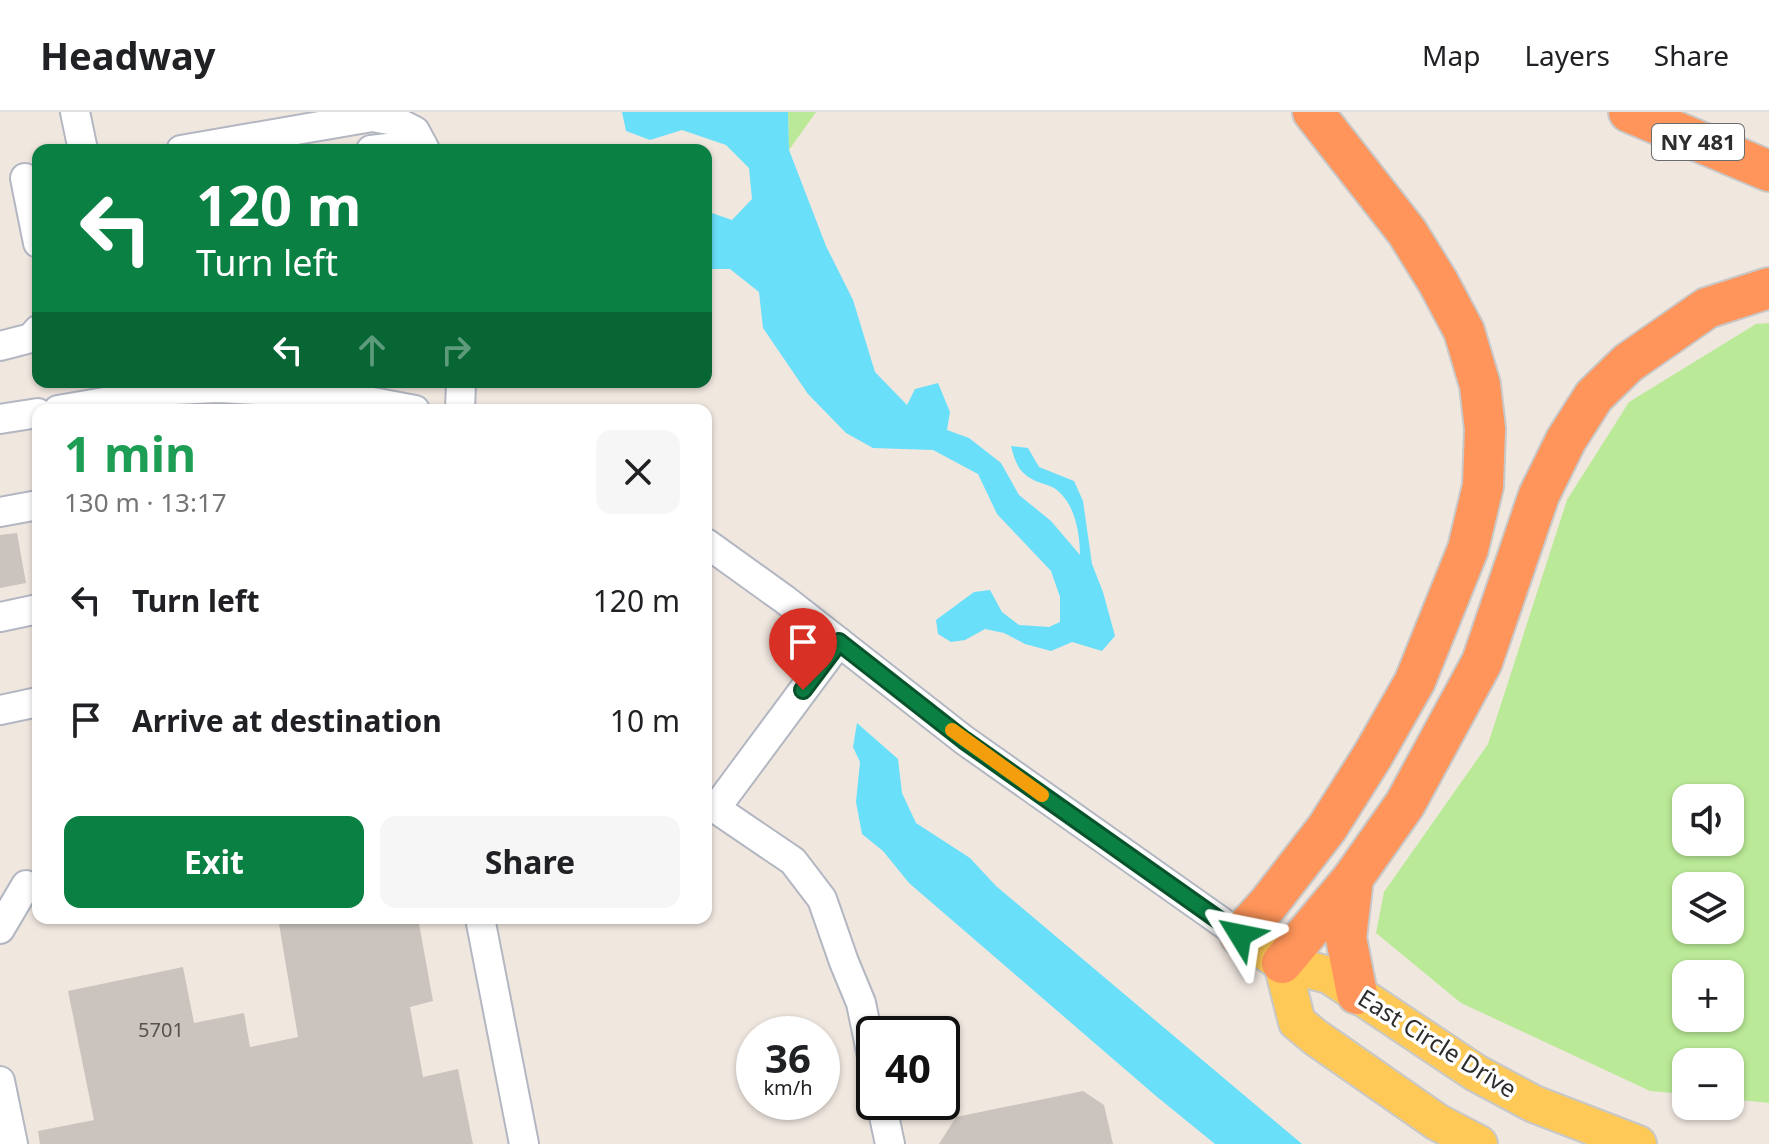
<!DOCTYPE html>
<html lang="en">
<head>
<meta charset="utf-8">
<style>
	:root { --surface:#fff; --page:#f6f6f6; --text:#202124; --muted:#757577; --line:#e0e0e0; --accent:#0b8043 }
	body { margin:0; font-family:"Noto Sans",sans-serif; background:var(--page); color:var(--text); height:100vh; display:flex; flex-direction:column; font-size:30px; white-space:nowrap }
	* { box-sizing:border-box; margin:0 }
	p { font-size:26px; color:var(--muted) }
	.icon { flex:none; width:44px; height:44px; fill:none; stroke:currentColor; stroke-width:2; stroke-linecap:round; stroke-linejoin:round }
	.map { position:relative; flex:1; overflow:hidden }
	.panel { position:absolute; left:32px; top:292px; width:680px; height:520px; display:flex; flex-direction:column; background:var(--surface); border-radius:16px; box-shadow:0 2px 6px #0004 }
	.panel>* { flex:none }
	.guide { position:absolute; left:32px; top:32px; width:680px; height:244px; border-radius:16px; box-shadow:0 2px 6px #0004; background:#0b8043; color:#fff; overflow:hidden }
	.buttons { position:absolute; left:1672px; top:672px; display:grid; gap:16px }
	.buttons a { display:grid; place-items:center; width:72px; height:72px; border-radius:16px; background:var(--surface); box-shadow:0 2px 6px #0004; font-size:40px }
	.speed { position:absolute; left:736px; top:904px; display:flex; gap:16px; font-size:40px; font-weight:700; text-align:center }
	.speed>* { display:grid; place-content:center; width:104px; height:104px; border-radius:50%; background:var(--surface); box-shadow:0 2px 6px #0004; line-height:1 }
	.speed small { font-size:20px; font-weight:400 }
	.speed .limit { border:4px solid #111; border-radius:12px; background:#fff; color:#111 }
	.pin { position:absolute; display:grid; place-items:center; width:68px; height:68px; color:#fff; margin:-82px -34px; border-radius:50% 50% 50% 0; rotate:-45deg; box-shadow:0 0 8px #0007 }
	.pin .icon { rotate:45deg }
	.me { position:absolute; width:88px; margin:-44px; rotate:305deg; stroke-linejoin:round; filter:drop-shadow(0 0 6px #0008) }
	.turn { display:flex; align-items:center; gap:28px; height:168px; padding:0 32px; font-size:36px }
	.turn .icon { width:104px; height:104px; stroke-width:2.5 }
	.turn b { display:block; font-size:56px; line-height:68px }
	.lanes { display:flex; align-items:center; height:76px; padding:0 32px; background:#0003; justify-content:center; gap:40px; direction:ltr }
	.lanes .off { opacity:.35 }
	.round { display:grid; place-items:center; flex:none; width:84px; height:84px; border-radius:16px; background:var(--page) }
	.head { display:flex; align-items:center; justify-content:space-between; height:136px; padding:0 32px }
	h1 { font-size:48px; font-weight:700; line-height:60px; color:#1e9e55 }
	.cta { display:flex; gap:16px; margin-top:auto; padding:16px 32px }
	.cta a { flex:1; height:92px; border-radius:16px; background:var(--accent); color:#fff; font-size:32px; font-weight:700; line-height:92px; text-align:center }
	.cta a+a { background:var(--page); color:var(--text) }
	ul { padding:0; list-style:none }
	li { display:flex; align-items:center; gap:24px; height:120px; padding:0 32px }
	li div { flex:1 }
	li b { display:block; font-size:30px }
	li em { font-style:normal }
	header { display:flex; align-items:center; gap:48px; box-sizing:border-box; height:112px; padding:0 40px; background:var(--surface); border-bottom:2px solid var(--line) }
	header strong { font-size:38px }
	nav { display:flex; gap:44px; margin-inline-start:auto; font-size:28px }
	.map>svg:first-child { display:block }
	.green { fill:#baea97; fill-rule:evenodd }
	.water { fill:#69dffa }
	.building { fill:#cbc4be }
	.lines { fill:none; stroke-linecap:round; stroke-linejoin:round }
	.minor-casing { stroke:#b3b7c2; stroke-width:32 }
	.major-casing { stroke:#c8c8c8; stroke-width:40 }
	.highway-casing { stroke:#c8c8c8; stroke-width:44 }
	.minor { stroke:#fff; stroke-width:28 }
	.major { stroke:#fec956; stroke-width:36 }
	.highway { stroke:#ff955a; stroke-width:40 }
	.route-casing { stroke:#07532c; stroke-width:20 }
	.route { stroke:#0b8043; stroke-width:14 }
	.slow { stroke:#f59e0b; stroke-width:14 }
	.labels { text-anchor:middle; stroke-width:7; stroke-linejoin:round; paint-order:stroke }
	.number-label { font-size:20px; fill:#545351 }
	.shield { fill:#fff; stroke:#6c6c6c; stroke-width:2 }
	.shield-label { font-size:22px; font-weight:bold; fill:#2d2d2d }
	.street-label { font-size:24px; fill:#2d2d2d; stroke:#fff }
</style>
</head>
<body>
<header>
<strong>Headway</strong>
<nav><a>Map</a><a>Layers</a><a>Share</a></nav>
</header>
<div class="map">
<svg width="1769" height="1032" viewBox="0 0 1769 1032">
	<rect width="100%" height="100%" fill="#f0e7df"/>
	<!-- green -->
	<g class="green">
		<path d="M788,0H816L789,38Z"/>
		<path d="M1769,211V991L1730,987V950H1686V982L1650,979L1461,891L1376,821L1384,780L1488,632L1567,388L1629,290L1756,212ZM1686,686H1730V730H1686ZM1686,774H1730V818H1686ZM1686,862H1730V906H1686Z"/>
	</g>
	<!-- water -->
	<g class="water">
		<path d="M622,0H788L789,38L826,134L853,188L875,260L907,293L915,277L938,271L950,300L947,318L969,326L1001,351L1019,383L1051,409L1080,443C1080,422 1075,393 1058,379C1054,375 1047,373 1041,371C1021,364 1016,354 1011,334L1028,336L1039,355L1074,369L1083,389L1092,452L1103,480L1115,524L1102,539L1072,530L1051,539L1025,532L1004,521L985,517L965,528L951,530L938,522L936,508L974,480L990,478L1002,500L1019,513L1049,515L1060,510V485L1051,459L997,402L978,362L933,338L873,336L846,321L808,282L763,216L759,180L730,157H706V99L732,108L752,87L749,56L726,33L682,18L650,28L626,19Z"/>
		<path d="M857,611L898,647L902,681L916,711L970,746L996,774L1302,1032H1215L1156,984L909,771L883,739L862,722L856,690L860,650L853,635Z"/>
	</g>
	<!-- building -->
	<g class="building">
		<path d="M17,421L26,471L0,476V423Z"/>
		<path d="M278,806H418L433,889L410,895L423,965L458,957L473,1032H40L38,1019L94,1008L68,879L183,855L194,911L244,901L250,935L298,925Z"/>
		<path d="M1083,979L1104,993L1113,1032H939L956,1005Z"/>
	</g>
	<g class="lines">
		<!-- minor casing -->
		<g class="minor-casing">
			<g id="minor">
				<path d="M75,0L83,38"/>
				<path d="M181,38L372,5L395,9L415,19L425,38"/>
				<path d="M371,38L422,32"/>
				<path d="M25,66L38,131"/>
				<path d="M0,234L31,226L38,218"/>
				<path d="M58,298L174,278L218,276L293,280L346,285L415,298"/>
				<path d="M460,298L461,270"/>
				<path d="M0,307L38,301"/>
				<path d="M0,400L38,393"/>
				<path d="M706,431L784,487L964,628L1240,823"/>
				<path d="M0,505L38,497"/>
				<path d="M0,598L38,590"/>
				<path d="M706,690L793,749L822,787L844,850L861,891L874,954"/>
				<path d="M716,696L839,530"/>
				<path d="M480,806L524,1032"/>
				<path d="M0,817L26,773"/>
				<path d="M0,969L13,1032"/>
				<path d="M881,990L890,1032"/>
			</g>
		</g>
		<!-- major casing -->
		<g class="major-casing">
			<g id="major">
				<path d="M1240,823L1282,851L1329,863L1476,961L1534,992L1638,1032"/>
				<path d="M1282,851L1297,910L1315,925L1437,1010L1479,1032"/>
			</g>
		</g>
		<!-- highway casing -->
		<g class="highway-casing">
			<g id="highway">
				<path d="M1629,0L1769,59"/>
				<path d="M1240,823L1269,791L1327,716L1373,643L1415,569L1468,437L1483,374L1485,317L1480,273L1464,219L1438,170L1407,120L1313,0"/>
				<path d="M1282,851L1353,766"/>
				<path d="M1357,882L1346,826L1353,766L1405,692L1482,550L1539,383L1566,328L1594,284L1628,251L1707,196L1769,176"/>
			</g>
		</g>
		<!-- minor -->
		<use href="#minor" class="minor"/>
		<!-- major -->
		<use href="#major" class="major"/>
		<!-- highway -->
		<use href="#highway" class="highway"/>
	</g>
	<g class="lines">
		<!-- route casing -->
		<g class="route-casing">
			<path id="route" d="M803,578L839,530L964,628L1240,823"/>
		</g>
		<!-- route -->
		<use href="#route" class="route"/>
		<!-- slow -->
		<path class="slow" d="M952,618L1042,683"/>
	</g>
	<g class="labels">
		<!-- number labels -->
		<g class="number-label">
			<text x="161" y="925">5701</text>
		</g>
		<!-- shield labels -->
		<rect class="shield" x="1652" y="12" width="92" height="36" rx="6"/>
		<g class="shield-label">
			<text x="1698" y="38">NY 481</text>
		</g>
		<!-- street labels -->
		<g class="street-label">
			<text transform="translate(1437 932) rotate(32)" y="8">East Circle Drive</text>
		</g>
	</g>
</svg>
<div class="buttons">
<a><svg class="icon" aria-label="sound" viewBox="0 0 24 24"><path d="M4 9h4l5-4v14l-5-4H4zM17 9q2 3 0 6"/></svg></a>
<a><svg class="icon" aria-label="layers" viewBox="0 0 24 24"><path d="M12 4l9 5-9 5-9-5zM3 14l9 5 9-5"/></svg></a>
<a>+</a>
<a>−</a>
</div>
<div class="speed"><div>36<small>km/h</small></div><div class="limit">40</div></div>
<div class="pin" style="left:803px;top:578px;background:#d93025"><svg class="icon" aria-label="arrive" viewBox="0 0 24 24"><path d="M6 21V4h12l-3 4 3 4H6"/></svg></div>
<svg class="me" style="left:1240px;top:823px" viewBox="-20 -20 40 40"><path d="M0-17L14 15 0 8-14 15z" fill="#0b8043" stroke="#fff" stroke-width="4"/></svg>
<div class="guide">
<div class="turn"><svg class="icon" aria-label="left" viewBox="0 0 24 24"><path d="M17 20v-9H6M10 6l-5 5 5 5"/></svg><div><b>120 m</b>Turn left</div></div>
<div class="lanes"><svg class="icon" aria-label="left" viewBox="0 0 24 24"><path d="M17 20v-9H6M10 6l-5 5 5 5"/></svg><svg class="icon off" aria-label="ahead" viewBox="0 0 24 24"><path d="M12 20V5M6 11l6-6 6 6"/></svg><svg class="icon off" aria-label="right" viewBox="0 0 24 24"><path d="M7 20v-9h11M14 6l5 5-5 5"/></svg></div>
</div>
<section class="panel">
<div class="head"><div><h1>1 min</h1><p>130 m · 13:17</p></div><a class="round"><svg class="icon" aria-label="close" viewBox="0 0 24 24"><path d="M6 6l12 12M18 6L6 18"/></svg></a></div>
<ul>
<li><svg class="icon" aria-label="left" viewBox="0 0 24 24"><path d="M17 20v-9H6M10 6l-5 5 5 5"/></svg><div><b>Turn left</b></div><em>120 m</em></li>
<li><svg class="icon" aria-label="arrive" viewBox="0 0 24 24"><path d="M6 21V4h12l-3 4 3 4H6"/></svg><div><b>Arrive at destination</b></div><em>10 m</em></li>
</ul>
<div class="cta"><a>Exit</a><a>Share</a></div>
</section>
</div>
</body>
</html>
